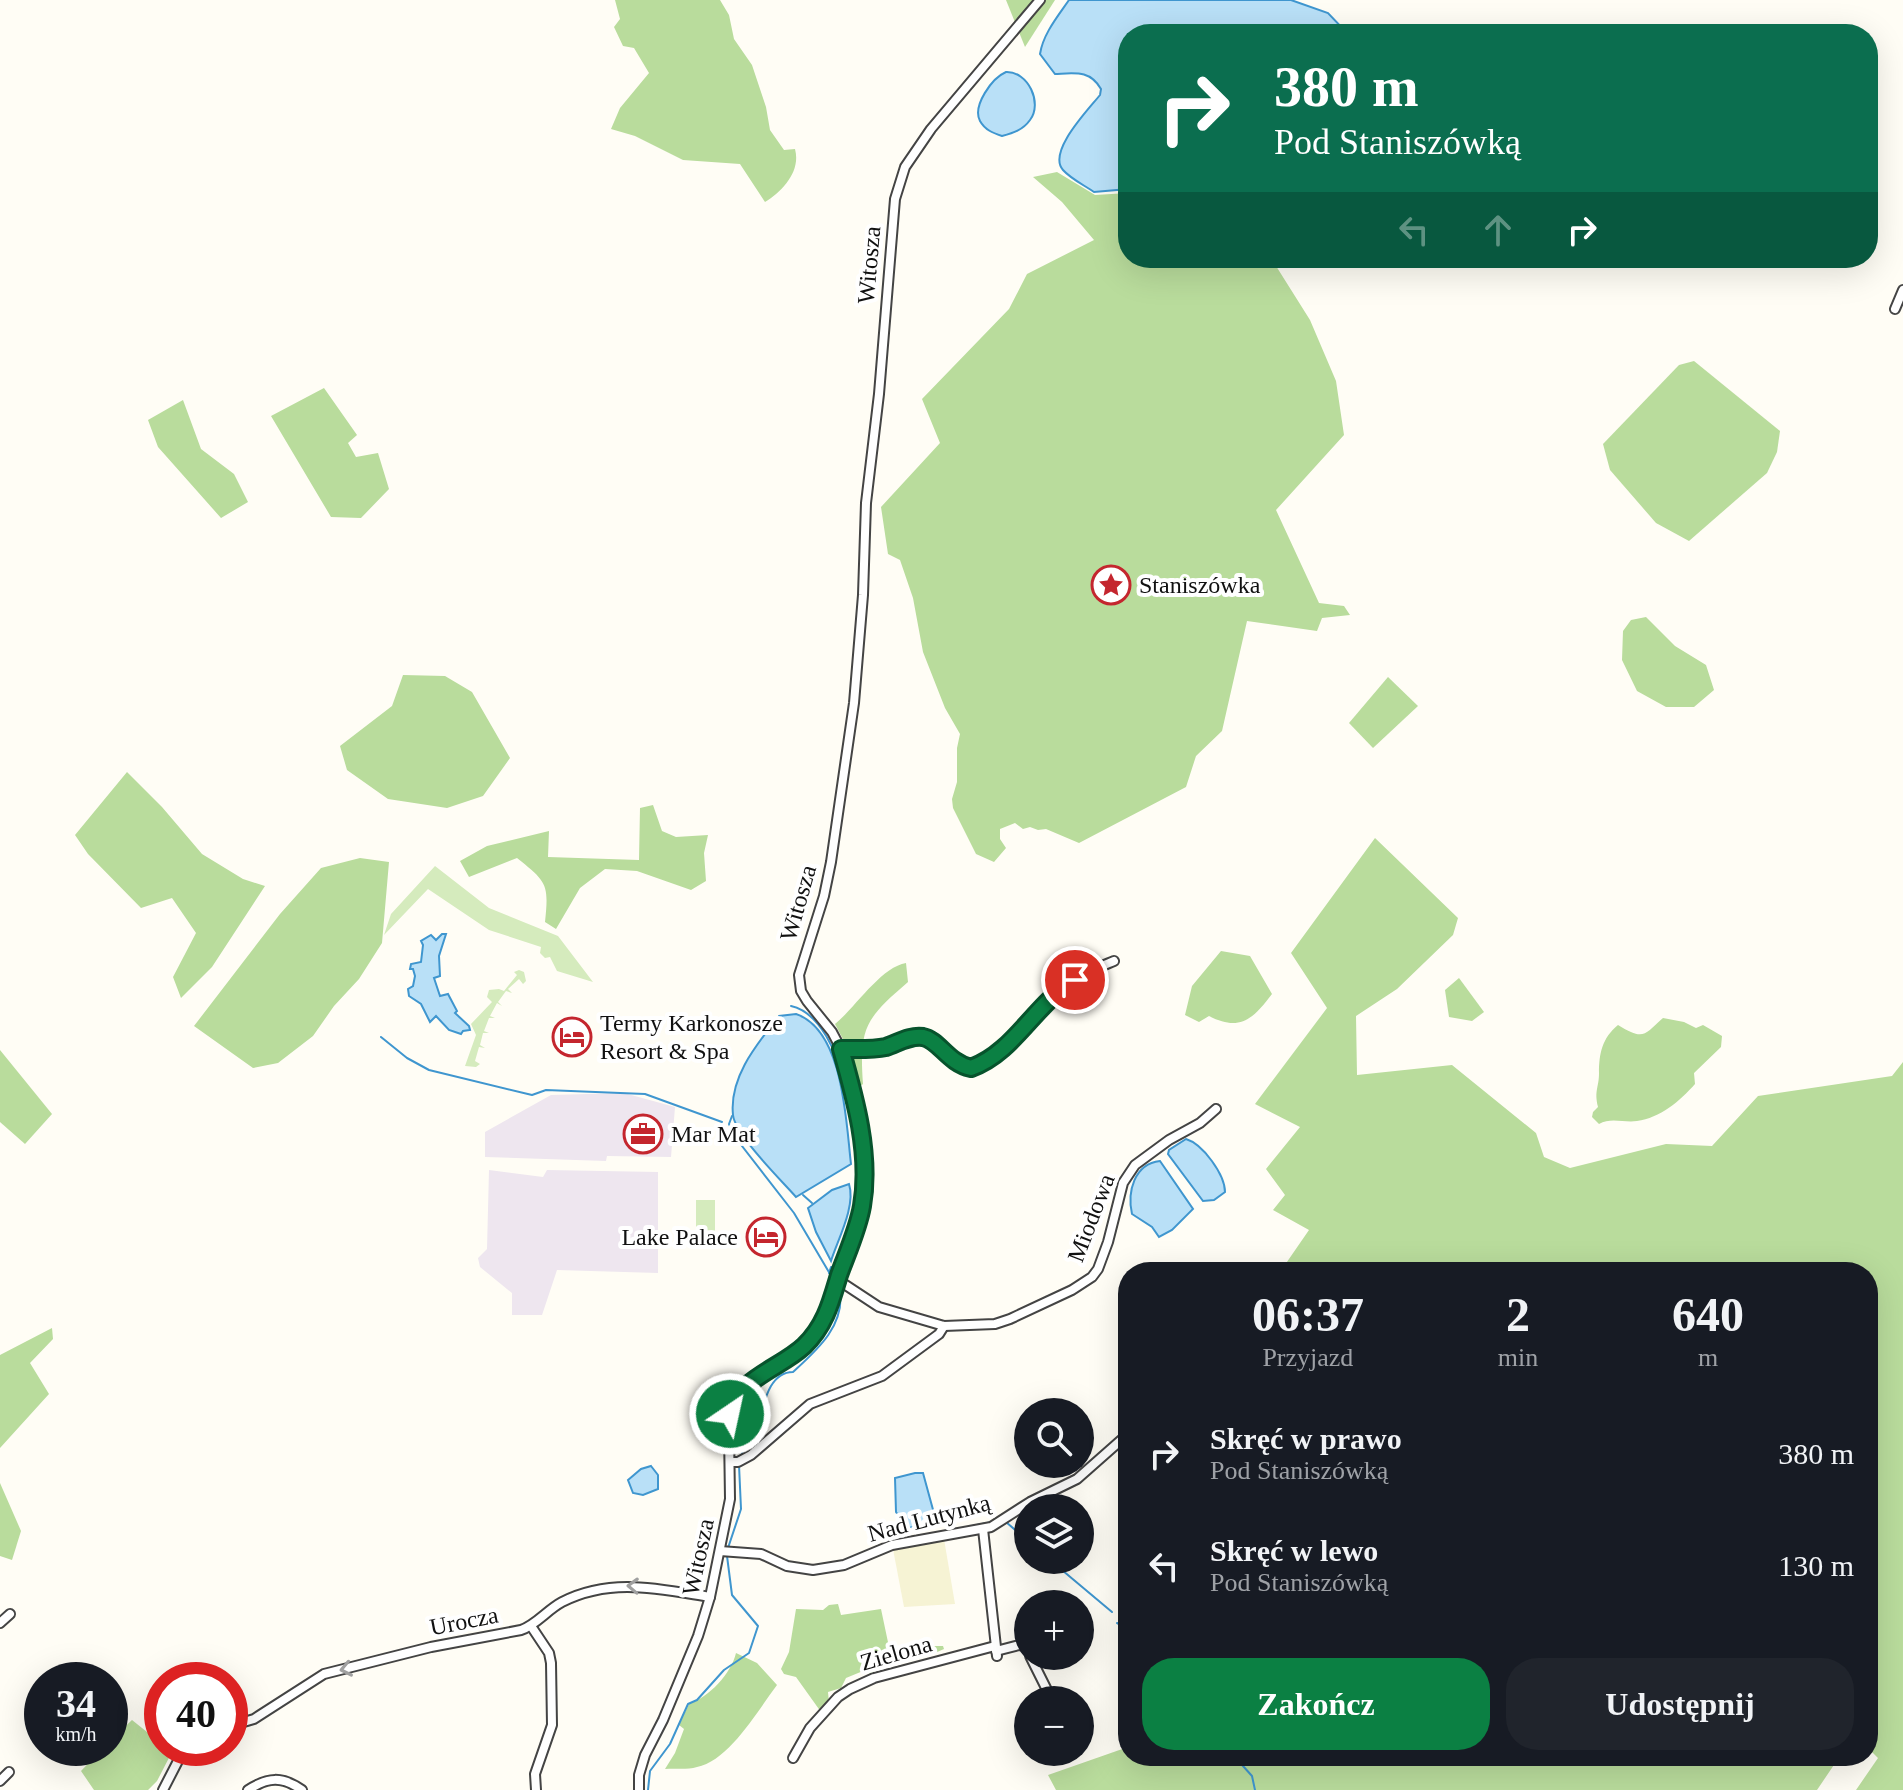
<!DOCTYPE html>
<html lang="pl">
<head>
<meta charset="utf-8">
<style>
	:root { --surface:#171b24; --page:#20242c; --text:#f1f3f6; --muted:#9ea1a6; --accent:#0b8043 }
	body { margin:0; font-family:Georgia,serif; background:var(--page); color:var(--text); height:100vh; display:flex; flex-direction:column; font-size:30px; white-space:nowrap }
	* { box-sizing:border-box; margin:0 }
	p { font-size:26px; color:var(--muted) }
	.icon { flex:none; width:44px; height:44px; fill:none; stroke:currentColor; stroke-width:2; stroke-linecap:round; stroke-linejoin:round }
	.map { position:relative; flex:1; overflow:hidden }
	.details { position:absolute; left:1118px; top:1262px; width:760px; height:504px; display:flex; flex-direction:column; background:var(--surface); border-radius:32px; box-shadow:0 8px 32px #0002 }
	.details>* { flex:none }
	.top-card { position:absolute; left:1118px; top:24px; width:760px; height:244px; border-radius:32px; box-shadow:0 8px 32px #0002; background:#0b6e4f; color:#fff; overflow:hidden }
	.tools { position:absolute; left:1014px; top:1398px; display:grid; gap:16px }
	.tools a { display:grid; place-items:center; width:80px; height:80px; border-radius:50%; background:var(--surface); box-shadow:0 8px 32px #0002; font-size:40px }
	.speed { position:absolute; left:24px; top:1662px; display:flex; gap:16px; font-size:40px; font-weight:700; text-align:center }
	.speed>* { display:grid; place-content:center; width:104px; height:104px; border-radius:50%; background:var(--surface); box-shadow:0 8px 32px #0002; line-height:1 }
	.speed small { font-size:20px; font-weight:400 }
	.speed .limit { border:12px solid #d22; background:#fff; color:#111 }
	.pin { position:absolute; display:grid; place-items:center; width:68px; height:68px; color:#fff; margin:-34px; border:4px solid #fff; border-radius:50%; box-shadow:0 2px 8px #0007 }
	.me { position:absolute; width:88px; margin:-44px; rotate:34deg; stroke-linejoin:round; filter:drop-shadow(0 0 6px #0008) }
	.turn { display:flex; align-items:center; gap:28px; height:168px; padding:0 24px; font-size:36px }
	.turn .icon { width:104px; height:104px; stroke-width:2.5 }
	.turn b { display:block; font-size:56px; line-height:68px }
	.lanes { display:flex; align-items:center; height:76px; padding:0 24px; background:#0003; justify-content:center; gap:40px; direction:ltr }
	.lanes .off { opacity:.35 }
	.eta { display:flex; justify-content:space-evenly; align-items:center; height:136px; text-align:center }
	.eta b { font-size:48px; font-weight:800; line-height:56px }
	.cta { display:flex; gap:16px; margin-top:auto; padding:16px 24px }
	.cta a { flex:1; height:92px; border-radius:32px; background:var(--accent); color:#fff; font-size:32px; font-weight:800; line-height:92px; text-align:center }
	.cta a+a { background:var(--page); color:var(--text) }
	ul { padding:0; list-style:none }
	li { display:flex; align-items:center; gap:24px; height:112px; padding:0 24px }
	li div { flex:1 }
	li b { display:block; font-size:30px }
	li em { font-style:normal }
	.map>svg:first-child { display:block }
	.industrial { fill:#eee6ef }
	.farmland { fill:#f6f3d4 }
	.green { fill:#d5ebbd }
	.forest { fill:#b9dc9c }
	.water { fill:#b9e0f7; stroke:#3f96cf; stroke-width:2 }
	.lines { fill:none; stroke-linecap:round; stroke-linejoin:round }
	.stream { stroke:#3f96cf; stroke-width:2 }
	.minor-casing { stroke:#444; stroke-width:12 }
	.minor { stroke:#fff; stroke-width:8 }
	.oneway { stroke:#a0a0a0 }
	.route-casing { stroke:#07532c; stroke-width:20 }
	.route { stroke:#0b8043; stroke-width:14 }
	.labels { text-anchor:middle; stroke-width:8; stroke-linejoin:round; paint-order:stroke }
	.street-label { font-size:24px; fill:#111; stroke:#fff }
	.poi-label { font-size:24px; fill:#111; stroke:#fff; text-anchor:start }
</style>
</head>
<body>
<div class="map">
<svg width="1903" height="1790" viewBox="0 0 1903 1790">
	<rect width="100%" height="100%" fill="#fffdf5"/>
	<!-- industrial -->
	<g class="industrial">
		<path d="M624,1093L675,1107L671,1157L607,1156L606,1161L485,1157V1132L551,1095Z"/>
		<path d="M489,1170L543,1177L547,1170L658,1172V1273L557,1270L542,1315H512V1293L480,1267L478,1258L487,1249Z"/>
	</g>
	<!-- farmland -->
	<path class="farmland" d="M944,1539L955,1604L904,1607L893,1549Z"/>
	<!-- green -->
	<g class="green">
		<path d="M435,866L489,908L558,936L593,982L557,971L550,957L545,958L540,953L541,947L489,930L428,889L384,935L391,914Z"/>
		<path d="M519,970L524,972L526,981L523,984L519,979L508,989L512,993L506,991L498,1002L502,1006L497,1003L490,1016L495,1018H489L484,1031L489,1033H483L480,1045L485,1048L479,1047L475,1061L480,1064L476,1067L465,1066L476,1035L471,1024L492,1002L487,997L489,990L499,989L504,991L517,975L514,972Z"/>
		<rect x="696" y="1200" width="19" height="43"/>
	</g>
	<!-- forest -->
	<g class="forest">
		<path d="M615,0H720L729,15L734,39L752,65L766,107L770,130L784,150L795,149C801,171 783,191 765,202L740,164L683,160L635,136L611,129L620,108L649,73L634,48L623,46L614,27L620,19Z"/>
		<path d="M1006,0H1055L1025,47Z"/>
		<path d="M1057,172L1095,195L1128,193V258H1271L1310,320L1336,381L1344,435L1276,510L1319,603L1344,606L1350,615L1322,618L1317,631L1247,621L1222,731L1196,756L1186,787L1079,843L1046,829L1038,830L1030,827L1023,829L1015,823L1000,829V839L1006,848L994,862L976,854L953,808L952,799L957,782V748L960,734L945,708L923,652L913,598L900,560L888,554L881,507L940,443L922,399L1009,309L1027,274L1094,240L1062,202L1033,177Z"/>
		<path d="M1694,361L1780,431L1777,452L1767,473L1689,541L1656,523L1610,470L1603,444L1679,365Z"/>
		<path d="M324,388L357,435L348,443L356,457L378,453L389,489L361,518L331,517L271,416Z"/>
		<path d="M183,400L201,449L234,474L248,502L221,518L158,447L148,420Z"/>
		<path d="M1646,617L1675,646L1706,665L1714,690L1694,707H1666L1637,691L1622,660L1623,631L1631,620Z"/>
		<path d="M403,675L445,676L472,692L510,758L483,796L447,808L388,799L347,770L340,746L392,706Z"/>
		<path d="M1388,677L1418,706L1373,748L1349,723Z"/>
		<path d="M127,772L162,807L202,854L243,879L265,886L212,967L181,998L173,977L196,933L172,898L141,908L88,854L75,835Z"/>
		<path d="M653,805L662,831L676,837L708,835L704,853L706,881L691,890L637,871L605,869L580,888L556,929L545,922C549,884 547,882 517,858L469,877L460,861L487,846L549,831L548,857L639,860L640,808Z"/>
		<path d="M1375,838L1458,918L1453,935L1397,989L1356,1016L1357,1075L1452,1065L1536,1133L1544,1157L1570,1168L1666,1144L1712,1146L1758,1096L1892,1076L1903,1062V1790H1856L1878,1758L1868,1748V1272H1280L1309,1230L1273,1210L1285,1195L1266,1169L1300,1127L1255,1104L1327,1008L1291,953Z"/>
		<path d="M360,858L389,862L382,943L359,979L334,1006L313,1036L278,1063L253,1068L194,1026L280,914L321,868Z"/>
		<path d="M1221,951L1250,956L1272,994C1253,1019 1240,1032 1209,1016L1199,1022L1185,1015L1192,986Z"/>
		<path d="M906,963L908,982C865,1019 859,1028 863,1084L857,1089L844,1041L835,1024C855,1008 881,967 906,963Z"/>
		<path d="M1459,978L1484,1012L1472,1021L1449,1017L1445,990Z"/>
		<path d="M1663,1018L1684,1022L1696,1028L1703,1025L1722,1036L1721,1047L1694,1073L1695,1084C1680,1101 1660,1118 1637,1121C1624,1123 1611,1117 1599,1124L1592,1117L1593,1112L1598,1107C1594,1090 1599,1088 1599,1073C1599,1054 1602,1038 1618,1025C1644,1041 1644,1035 1663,1018Z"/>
		<path d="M0,1050L52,1114L25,1144L0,1122Z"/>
		<path d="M52,1328L53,1339L30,1363L49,1394L0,1448V1355Z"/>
		<path d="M0,1483L21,1531L12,1560L0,1556Z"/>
		<path d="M838,1604L841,1615L881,1609L889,1647L936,1646H943L944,1649L928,1656L876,1670L871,1674L863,1671L846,1678L841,1688L828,1692L829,1703L821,1712L796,1677L784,1674L781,1669L789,1652L796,1609L823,1610L829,1605Z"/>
		<path d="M736,1653L757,1663L777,1685C758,1710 729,1761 697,1767C687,1770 676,1768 665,1769L675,1753L684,1729L679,1725L689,1704C709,1697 731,1674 736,1653Z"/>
		<path d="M132,1720L162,1744V1748L172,1752L157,1781L148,1790H94L81,1771L103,1748H110V1741Z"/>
		<path d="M1128,1747V1756H1840L1817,1790H1056L1048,1775Z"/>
	</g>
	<!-- water -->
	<g class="water">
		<path d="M1069,0H1291L1328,13L1348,34H1128V189L1094,192C1084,185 1071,179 1063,170C1047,152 1088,110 1100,95L1101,89C1090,70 1076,73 1055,74L1040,54C1043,34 1058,16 1069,0Z"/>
		<path d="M1006,72C1028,71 1043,103 1030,120C1023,130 1013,133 1002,136C993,133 985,130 980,121C972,106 992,78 1006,72Z"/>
		<path d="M442,934H446L439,956L440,976L434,978L440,996L448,994L457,1011L455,1013L469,1026L470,1030L463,1031L461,1034L449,1030L436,1016L430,1022L421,1004L409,996L408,989L413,986L415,976L413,969H410L411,964L421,962L423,945L421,941L431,935L436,940Z"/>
		<path d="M796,1014C844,1030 846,1123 851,1164L796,1197C782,1181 735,1135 733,1115C729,1077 757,1044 779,1016Z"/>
		<path d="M1186,1139C1203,1144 1225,1175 1225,1192L1214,1200L1203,1201L1168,1154L1169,1150Z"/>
		<path d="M1160,1161L1193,1209L1172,1230L1159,1237L1152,1227L1132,1214C1127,1192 1134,1164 1160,1161Z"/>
		<path d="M849,1184C856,1206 838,1239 831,1261L816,1232L808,1208L832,1190Z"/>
		<path d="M651,1466L658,1475V1489L643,1495L633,1493L628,1480L641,1469Z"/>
		<path d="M915,1473H923L935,1517L929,1525L907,1528L896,1512L895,1478Z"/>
	</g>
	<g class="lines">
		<!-- stream -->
		<g class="stream">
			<path d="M791,1006C847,1018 866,1161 856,1207C851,1227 842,1247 836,1267H831L829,1273"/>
			<path d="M381,1037L407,1058L429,1070L532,1095L546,1090L645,1094L722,1122"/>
			<path d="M732,1116L729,1124L735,1137L794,1213L833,1279L817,1320L805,1336L737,1386"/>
			<path d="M803,1195L812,1203"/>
			<path d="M755,1432C763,1412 766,1372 793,1372C817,1350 845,1326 840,1290"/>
			<path d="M740,1457L752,1436"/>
			<path d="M1006,1522L1028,1541"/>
			<path d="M972,1526L992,1522"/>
			<path d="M728,1548L741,1509L739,1465"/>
			<path d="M1050,1560L1112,1612"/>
			<path d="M1117,1623L1128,1629"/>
			<path d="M1234,1756L1252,1776L1255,1790"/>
			<path d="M648,1790L650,1771L670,1744L688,1704L697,1700L724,1670L749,1653L758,1626L732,1595L727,1556"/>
		</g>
		<!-- minor casing -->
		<g class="minor-casing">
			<g id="minor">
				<path d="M1895,309L1903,290"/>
				<path d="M841,1049C856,1049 872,1050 886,1046C899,1043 910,1035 923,1037C939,1040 948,1063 971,1068C1009,1055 1029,1016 1059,990C1074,977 1095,969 1114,961"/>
				<path d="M838,1280L879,1307L944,1326L995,1324L1010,1319L1072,1290L1092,1277L1098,1269L1108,1242L1123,1183L1135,1165L1169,1140L1200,1123L1216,1109"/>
				<path d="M731,1462H738L751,1455L810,1404L882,1376L939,1334L944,1326"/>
				<path d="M983,1529L997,1656"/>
				<path d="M720,1551L761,1554L787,1566L813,1570L844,1565L892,1545L991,1527L1030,1502L1077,1479L1128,1434"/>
				<path d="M0,1623L10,1614"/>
				<path d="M531,1626L549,1653L551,1663L552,1725L535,1774L536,1790"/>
				<path d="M996,1651L1019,1645L1025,1646L1028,1651"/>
				<path d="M1030,1656L1052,1700"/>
				<path d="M230,1726L254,1719L324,1674L431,1647L521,1630C536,1625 547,1610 562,1602C611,1577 659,1589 710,1597"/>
				<path d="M793,1758L810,1728L838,1697L850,1689L874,1678L995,1646"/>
				<path d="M0,1781L9,1772"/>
				<path d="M163,1790L180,1757L188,1748"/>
				<path d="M248,1790C268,1777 282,1776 302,1790"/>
				<path d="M639,1790V1775L645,1755L663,1720L698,1636L710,1597L730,1499L729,1432L733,1403L746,1387L801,1349L817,1333L826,1316L862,1207L863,1153L853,1094L841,1049L832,1032L807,1001L801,991L799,975L824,896L831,862L854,703L863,595L866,503L879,394L895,199L905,167L931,129L1040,0"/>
			</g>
		</g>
		<!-- minor -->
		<use href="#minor" class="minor"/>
	</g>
	<!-- one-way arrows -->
	<defs><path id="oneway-chevron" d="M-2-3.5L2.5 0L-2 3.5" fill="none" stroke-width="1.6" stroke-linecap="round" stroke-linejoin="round" transform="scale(2)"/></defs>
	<g class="oneway">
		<use href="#oneway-chevron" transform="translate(633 1586) rotate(-178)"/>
		<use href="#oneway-chevron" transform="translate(346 1669) rotate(168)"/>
	</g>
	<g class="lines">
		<!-- route casing -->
		<g class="route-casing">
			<path id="route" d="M730,1414C736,1379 781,1368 804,1346C825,1326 831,1302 839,1275C847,1253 858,1229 862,1206C871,1154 855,1098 841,1049C856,1049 872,1050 886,1047C898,1043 910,1035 923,1037C939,1040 948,1063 971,1068C1015,1052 1035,1003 1075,980"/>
		</g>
		<!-- route -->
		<use href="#route" class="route"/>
	</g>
	<!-- icons -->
	<defs>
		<g id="sight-ring" transform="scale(2)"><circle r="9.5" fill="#fff" stroke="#c4262e" stroke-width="1.5"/><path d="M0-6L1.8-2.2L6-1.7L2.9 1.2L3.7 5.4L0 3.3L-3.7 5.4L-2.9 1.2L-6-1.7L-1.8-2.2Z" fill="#c4262e"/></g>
		<g id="hotel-ring" transform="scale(2)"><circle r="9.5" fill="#fff" stroke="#c4262e" stroke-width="1.5"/><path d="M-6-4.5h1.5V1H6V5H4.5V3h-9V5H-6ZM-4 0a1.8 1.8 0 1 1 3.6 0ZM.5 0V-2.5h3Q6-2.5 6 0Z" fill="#c4262e"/></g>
		<g id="office-ring" transform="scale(2)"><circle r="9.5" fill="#fff" stroke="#c4262e" stroke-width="1.5"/><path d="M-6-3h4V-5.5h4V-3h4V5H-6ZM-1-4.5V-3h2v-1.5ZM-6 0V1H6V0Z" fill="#c4262e"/></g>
	</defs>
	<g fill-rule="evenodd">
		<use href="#sight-ring" x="1111" y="585"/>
		<use href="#hotel-ring" x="572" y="1037"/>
		<use href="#office-ring" x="643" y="1134"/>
		<use href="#hotel-ring" x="766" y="1237"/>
	</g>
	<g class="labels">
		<!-- street labels -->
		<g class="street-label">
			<text transform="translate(869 265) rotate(-85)" y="8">Witosza</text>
			<text transform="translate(798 903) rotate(-74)" y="8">Witosza</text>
			<text transform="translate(1091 1218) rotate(-69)" y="8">Miodowa</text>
			<text transform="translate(929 1518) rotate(-15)" y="8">Nad Lutynką</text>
			<text transform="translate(698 1557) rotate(-78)" y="8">Witosza</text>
			<text transform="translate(464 1621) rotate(-11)" y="8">Urocza</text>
			<text transform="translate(896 1653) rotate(-16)" y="8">Zielona</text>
		</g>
		<!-- poi labels -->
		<g class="poi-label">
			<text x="1139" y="593">Staniszówka</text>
			<text x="600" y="1031">Termy Karkonosze<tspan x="600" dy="28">Resort &amp; Spa</tspan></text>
			<text x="671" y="1142">Mar Mat</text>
			<text x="738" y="1245" text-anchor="end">Lake Palace</text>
		</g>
	</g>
</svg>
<div class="tools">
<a><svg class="icon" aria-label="search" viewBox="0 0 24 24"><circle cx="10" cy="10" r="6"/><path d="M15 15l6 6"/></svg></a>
<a><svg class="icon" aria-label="layers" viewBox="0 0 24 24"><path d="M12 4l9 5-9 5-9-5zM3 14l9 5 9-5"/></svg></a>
<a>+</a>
<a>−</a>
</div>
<div class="speed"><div>34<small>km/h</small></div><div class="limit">40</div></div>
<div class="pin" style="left:1075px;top:980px;background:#d93025"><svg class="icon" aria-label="arrive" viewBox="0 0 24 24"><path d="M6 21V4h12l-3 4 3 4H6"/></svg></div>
<svg class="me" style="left:730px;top:1414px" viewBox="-20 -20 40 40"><circle r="17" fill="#0b8043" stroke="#fff" stroke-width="3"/><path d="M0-11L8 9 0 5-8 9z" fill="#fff"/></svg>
<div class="top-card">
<div class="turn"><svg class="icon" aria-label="right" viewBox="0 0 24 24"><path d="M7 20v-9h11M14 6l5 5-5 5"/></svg><div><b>380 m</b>Pod Staniszówką</div></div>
<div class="lanes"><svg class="icon off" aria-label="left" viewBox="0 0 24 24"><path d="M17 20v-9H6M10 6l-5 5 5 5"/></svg><svg class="icon off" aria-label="ahead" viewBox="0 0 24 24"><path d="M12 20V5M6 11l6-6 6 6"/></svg><svg class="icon" aria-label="right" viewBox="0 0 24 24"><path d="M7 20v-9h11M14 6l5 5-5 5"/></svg></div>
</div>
<section class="details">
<div class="eta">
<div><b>06:37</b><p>Przyjazd</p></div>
<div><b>2</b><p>min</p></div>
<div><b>640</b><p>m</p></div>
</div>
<ul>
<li><svg class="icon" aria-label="right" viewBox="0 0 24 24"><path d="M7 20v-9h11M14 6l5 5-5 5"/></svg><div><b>Skręć w prawo</b><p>Pod Staniszówką</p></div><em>380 m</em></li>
<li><svg class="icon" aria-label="left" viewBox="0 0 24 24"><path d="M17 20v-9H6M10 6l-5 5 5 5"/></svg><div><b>Skręć w lewo</b><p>Pod Staniszówką</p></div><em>130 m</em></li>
</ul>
<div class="cta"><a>Zakończ</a><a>Udostępnij</a></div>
</section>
</div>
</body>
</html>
